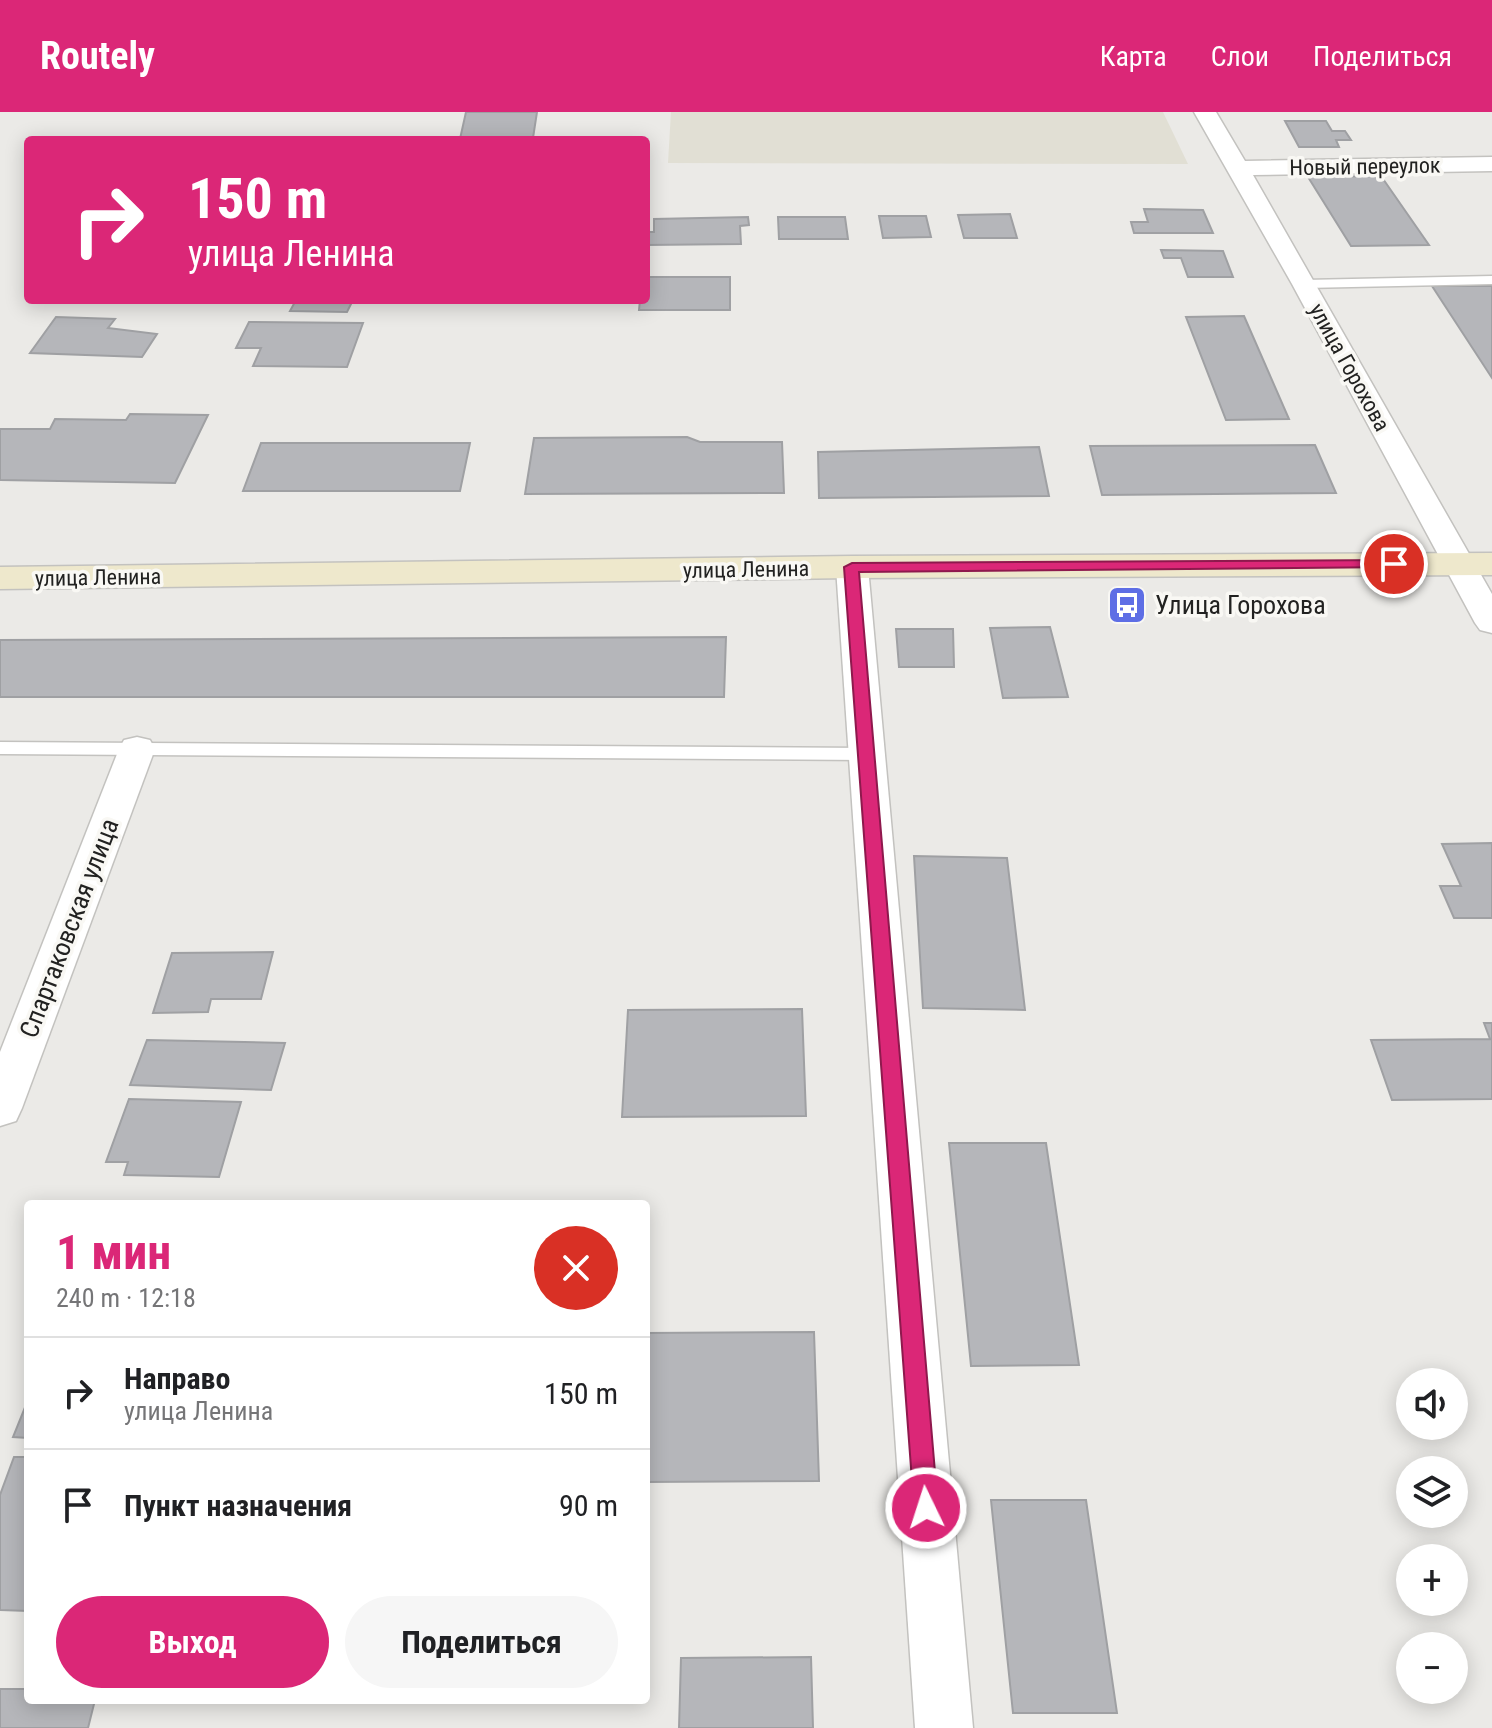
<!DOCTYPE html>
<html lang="ru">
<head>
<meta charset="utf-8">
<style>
	:root { --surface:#fff; --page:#f6f6f6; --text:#202124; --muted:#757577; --line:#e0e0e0; --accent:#db2777 }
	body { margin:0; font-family:"Roboto Condensed",sans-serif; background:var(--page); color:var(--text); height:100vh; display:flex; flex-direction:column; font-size:30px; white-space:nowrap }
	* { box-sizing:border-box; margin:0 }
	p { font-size:26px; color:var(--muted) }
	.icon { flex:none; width:44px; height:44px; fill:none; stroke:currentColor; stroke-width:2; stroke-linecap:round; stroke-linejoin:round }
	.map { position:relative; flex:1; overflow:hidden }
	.side { position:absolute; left:24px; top:1088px; width:626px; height:504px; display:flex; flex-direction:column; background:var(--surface); border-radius:8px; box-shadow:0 4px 20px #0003 }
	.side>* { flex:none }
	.hud { position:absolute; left:24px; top:24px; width:626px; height:168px; border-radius:8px; box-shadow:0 4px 20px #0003; background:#db2777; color:#fff; overflow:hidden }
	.tools { position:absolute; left:1396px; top:1256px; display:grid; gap:16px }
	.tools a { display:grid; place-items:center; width:72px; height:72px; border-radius:50%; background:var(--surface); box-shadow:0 4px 20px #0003; font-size:40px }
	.pin { position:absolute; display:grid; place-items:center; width:68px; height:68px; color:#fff; margin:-34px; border:4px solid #fff; border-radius:50%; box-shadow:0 2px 8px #0007 }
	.me { position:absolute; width:88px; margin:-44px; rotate:356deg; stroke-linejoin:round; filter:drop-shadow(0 0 6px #0008) }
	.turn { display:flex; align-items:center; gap:28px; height:168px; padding:0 32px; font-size:36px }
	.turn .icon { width:104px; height:104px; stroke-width:2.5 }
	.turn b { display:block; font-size:56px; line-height:68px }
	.round { display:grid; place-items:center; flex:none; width:84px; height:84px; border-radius:42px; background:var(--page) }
	.summary { display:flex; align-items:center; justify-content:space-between; height:136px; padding:0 32px }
	h1 { font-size:48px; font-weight:700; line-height:60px; color:var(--accent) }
	.primary-button { display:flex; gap:16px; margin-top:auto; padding:16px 32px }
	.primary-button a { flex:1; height:92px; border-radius:48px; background:var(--accent); color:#fff; font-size:32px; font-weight:700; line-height:92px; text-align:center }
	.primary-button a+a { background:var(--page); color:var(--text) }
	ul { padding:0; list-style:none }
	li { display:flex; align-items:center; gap:24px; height:112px; padding:0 32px; border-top:2px solid var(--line) }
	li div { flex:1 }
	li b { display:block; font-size:30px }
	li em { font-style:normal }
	header { display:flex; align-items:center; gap:48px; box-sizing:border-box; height:112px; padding:0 40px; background:var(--accent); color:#fff }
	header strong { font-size:38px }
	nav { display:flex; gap:44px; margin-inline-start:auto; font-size:28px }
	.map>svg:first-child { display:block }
	.built { fill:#e1dfd4 }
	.building { fill:#b5b6ba; stroke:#9fa0a3; stroke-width:2 }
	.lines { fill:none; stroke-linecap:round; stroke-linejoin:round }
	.lane-casing { stroke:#c3c2bf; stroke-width:3 }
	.street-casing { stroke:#c3c2bf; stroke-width:3 }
	.secondary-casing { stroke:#c3c2bf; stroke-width:3 }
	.lane { fill:#fff; fill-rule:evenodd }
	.street { fill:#fff; fill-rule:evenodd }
	.secondary { fill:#eee8cc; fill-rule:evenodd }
	.route { fill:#db2777; stroke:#8e194d; stroke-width:2 }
	.labels { text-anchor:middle; stroke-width:7; stroke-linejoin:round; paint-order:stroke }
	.far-street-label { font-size:22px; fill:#222221; stroke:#f9f8f4 }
	.poi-label { font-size:26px; fill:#222221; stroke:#f9f8f4; text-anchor:start }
	.street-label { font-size:26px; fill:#222221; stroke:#f9f8f4 }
</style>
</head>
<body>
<header>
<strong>Routely</strong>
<nav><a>Карта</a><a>Слои</a><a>Поделиться</a></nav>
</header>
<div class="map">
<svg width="1492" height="1616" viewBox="0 0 1492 1616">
	<rect width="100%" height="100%" fill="#ebeae7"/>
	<!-- built -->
	<path class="built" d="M671,0H1163L1188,52L668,51Z"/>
	<!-- building -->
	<g class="building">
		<path d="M466,0H537L533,26L460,27Z"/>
		<path d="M1285,9H1326L1332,19H1345L1351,28H1336L1339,35H1299Z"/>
		<path d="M1381,64L1429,133L1351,134L1308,65Z"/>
		<path d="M1144,97L1203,98L1213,121H1134L1131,110H1148Z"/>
		<path d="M1010,102L1017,126H964L958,103Z"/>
		<path d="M879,104H926L931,125L883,126Z"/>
		<path d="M748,105L749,113L740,114L741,132L646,133V120H654V107Z"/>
		<path d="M778,105H845L848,127H779Z"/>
		<path d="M1161,138L1223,139L1233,165H1188L1181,146H1164Z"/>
		<path d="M646,165H730V198H639L640,188H646Z"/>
		<path d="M1432,174H1492V266Z"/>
		<path d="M296,188H353L347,200L290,199Z"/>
		<path d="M1244,204L1289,307L1226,308L1186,205Z"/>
		<path d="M56,205L115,207L108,216L157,222L142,245L30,241Z"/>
		<path d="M249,210L363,211L347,255L253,254L261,236H236Z"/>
		<path d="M130,302L208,303L175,371L0,368V317H50L55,307L126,308Z"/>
		<path d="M687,325L700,330H782L784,381L525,382L534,326Z"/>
		<path d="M261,331H470L460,379H243Z"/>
		<path d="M1315,333L1336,381L1102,383L1090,334Z"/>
		<path d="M1039,335L1049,384L819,386L818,340Z"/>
		<path d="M1050,515L1068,585L1003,586L990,516Z"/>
		<path d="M896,517H953L954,555H899Z"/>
		<path d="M726,525L724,585H0V528Z"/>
		<path d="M1492,731V806H1454L1440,774H1461L1442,732Z"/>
		<path d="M914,744L1007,746L1025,898L923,896Z"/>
		<path d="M273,840L261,887H211L208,900L153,901L172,841Z"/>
		<path d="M802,897L806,1004L622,1005L628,898Z"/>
		<path d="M1484,911H1492V987L1392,988L1371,928L1490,927Z"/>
		<path d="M147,928L285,931L271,978L130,973Z"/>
		<path d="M129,987L241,990L219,1065L124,1063L128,1050H106Z"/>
		<path d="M949,1031H1046L1079,1253L971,1254Z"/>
		<path d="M814,1220L819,1369L646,1370V1221Z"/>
		<path d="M28,1288V1326L13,1325Z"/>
		<path d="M14,1345H28V1499L0,1498V1383Z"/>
		<path d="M991,1388H1086L1117,1601H1013Z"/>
		<path d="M811,1545L813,1616H679L681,1546Z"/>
		<path d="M0,1577H28V1588H95L88,1616H0Z"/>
	</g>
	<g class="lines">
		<!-- lane casing -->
		<g class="lane-casing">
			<g id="lane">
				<path d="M1492,164V172L1305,176L1299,172L1305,168Z"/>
				<path d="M0,630L866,636L875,642L866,648L0,642Z"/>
			</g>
		</g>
		<!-- street casing -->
		<g class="street-casing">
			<g id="street">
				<path d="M1194,0H1216L1245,49L1492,45V59L1253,63L1492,482V521L1480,518L1475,511L1292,172Z"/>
				<path d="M852,445L863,448L868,455L973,1616H915L836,455L841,448Z"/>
				<path d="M137,625L150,628L155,637L22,996L16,1009L0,1014V940L119,637L124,628Z"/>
			</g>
		</g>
		<!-- secondary casing -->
		<g class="secondary-casing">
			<path id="secondary" d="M1492,441V463L852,466L0,477V455L852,444Z"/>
		</g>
		<!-- lane -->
		<use href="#lane" class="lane"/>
		<!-- street -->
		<use href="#street" class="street"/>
		<!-- secondary -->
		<use href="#secondary" class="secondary"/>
	</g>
	<!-- route -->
	<path class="route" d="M1394,448L1401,452L1399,455L859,460L938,1396L935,1405L926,1408L918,1405L914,1396L844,455L852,451Z"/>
	<!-- icons -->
	<defs>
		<g id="bus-square" transform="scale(2)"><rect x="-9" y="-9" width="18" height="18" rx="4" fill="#5e6ee5" stroke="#f9f8f4"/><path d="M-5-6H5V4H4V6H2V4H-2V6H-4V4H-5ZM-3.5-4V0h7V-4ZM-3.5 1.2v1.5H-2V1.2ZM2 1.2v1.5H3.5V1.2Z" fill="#fff"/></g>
	</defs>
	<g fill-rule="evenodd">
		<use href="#bus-square" x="1127" y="493"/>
	</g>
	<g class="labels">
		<!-- far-street labels -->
		<g class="far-street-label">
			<text transform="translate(1365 54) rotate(-1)" y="8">Новый переулок</text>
			<text transform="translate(1350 255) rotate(61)" y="8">улица Горохова</text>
			<text transform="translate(746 457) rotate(-1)" y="8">улица Ленина</text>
			<text transform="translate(98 465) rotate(-1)" y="8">улица Ленина</text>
		</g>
		<!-- poi labels -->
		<g class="poi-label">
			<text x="1155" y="502">Улица Горохова</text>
		</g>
		<!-- street labels -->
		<g class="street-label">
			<text transform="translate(69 816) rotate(-69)" y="9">Спартаковская улица</text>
		</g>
	</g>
</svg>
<div class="tools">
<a><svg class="icon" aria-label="sound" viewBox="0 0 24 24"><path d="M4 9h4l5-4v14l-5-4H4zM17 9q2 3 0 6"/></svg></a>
<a><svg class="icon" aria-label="layers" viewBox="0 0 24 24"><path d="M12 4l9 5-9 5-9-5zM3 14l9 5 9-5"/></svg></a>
<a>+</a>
<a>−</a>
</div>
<div class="pin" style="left:1394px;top:452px;background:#d93025"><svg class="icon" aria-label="arrive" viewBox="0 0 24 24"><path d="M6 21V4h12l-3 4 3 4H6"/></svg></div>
<svg class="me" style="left:926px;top:1396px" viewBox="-20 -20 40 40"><circle r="17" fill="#db2777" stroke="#fff" stroke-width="3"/><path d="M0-11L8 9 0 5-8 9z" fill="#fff"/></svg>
<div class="hud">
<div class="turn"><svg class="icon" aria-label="right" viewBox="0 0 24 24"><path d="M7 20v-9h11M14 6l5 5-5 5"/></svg><div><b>150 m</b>улица Ленина</div></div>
</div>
<section class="side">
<div class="summary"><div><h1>1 мин</h1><p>240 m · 12:18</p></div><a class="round" style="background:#d93025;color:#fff"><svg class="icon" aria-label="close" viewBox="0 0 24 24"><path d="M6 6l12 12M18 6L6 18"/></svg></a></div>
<ul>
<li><svg class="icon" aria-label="right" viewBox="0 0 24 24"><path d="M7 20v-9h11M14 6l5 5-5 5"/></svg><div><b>Направо</b><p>улица Ленина</p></div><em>150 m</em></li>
<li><svg class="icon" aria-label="arrive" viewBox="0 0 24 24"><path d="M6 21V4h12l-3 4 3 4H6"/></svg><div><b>Пункт назначения</b></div><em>90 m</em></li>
</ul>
<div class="primary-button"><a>Выход</a><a>Поделиться</a></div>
</section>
</div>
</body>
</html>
